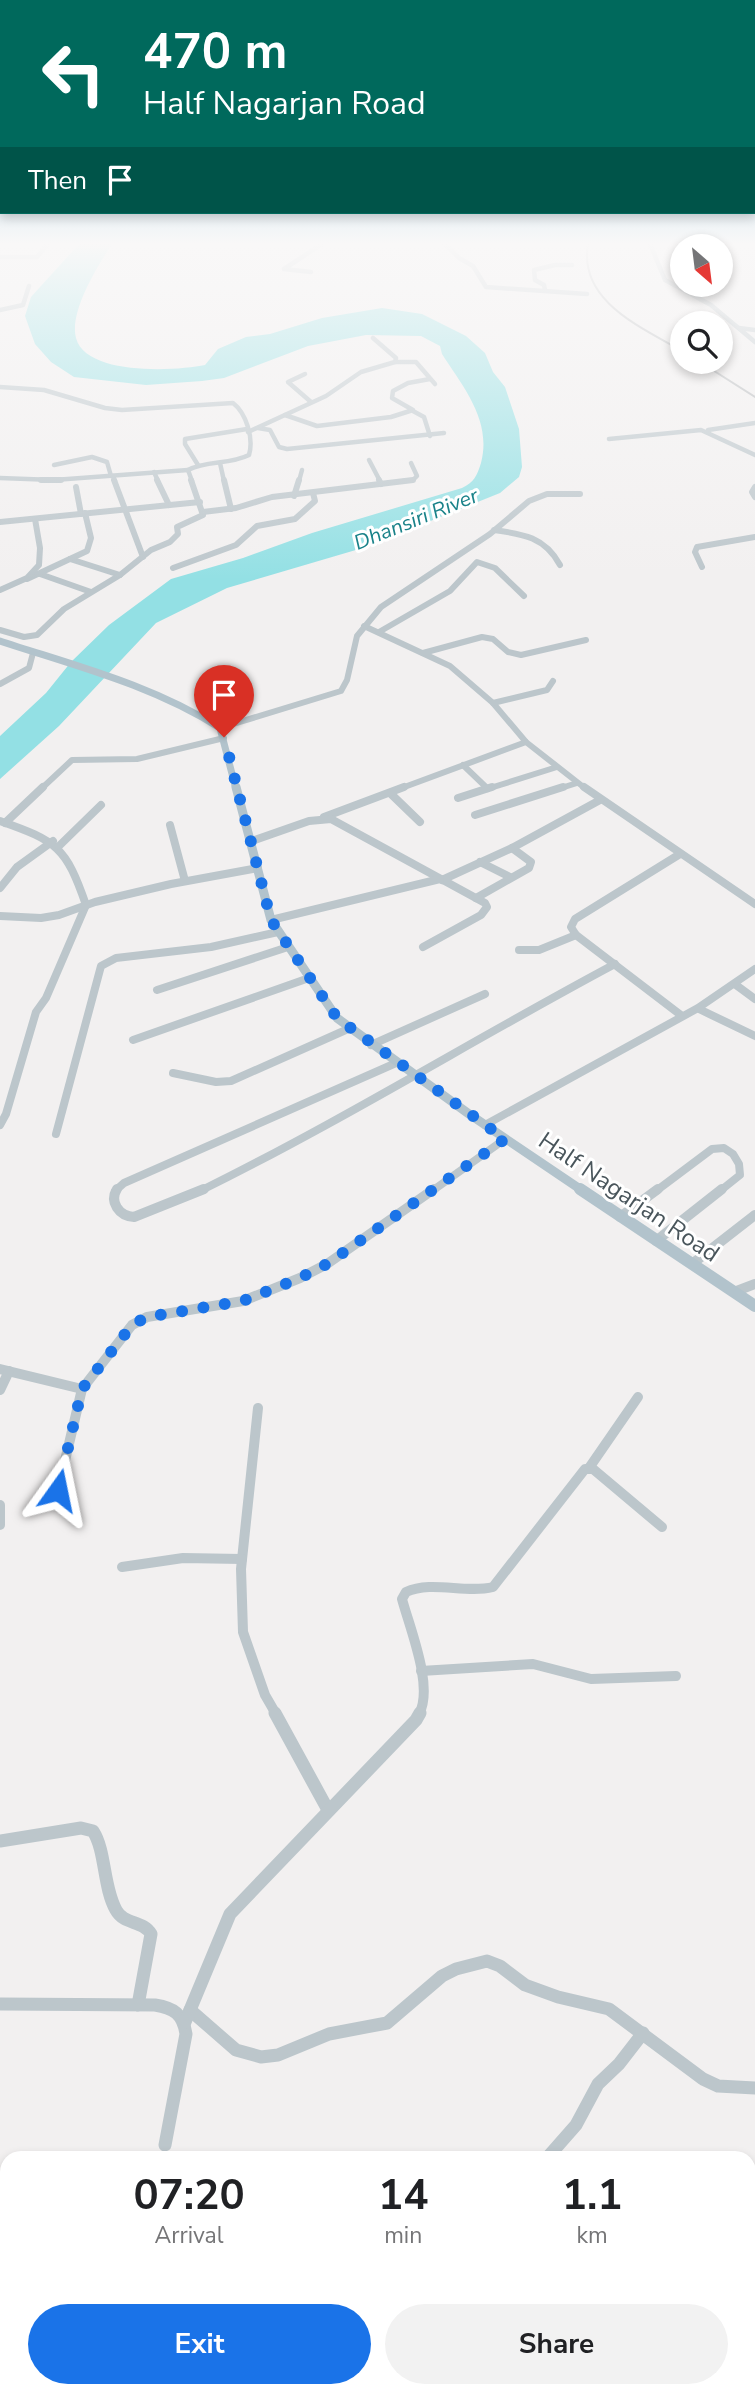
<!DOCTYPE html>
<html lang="en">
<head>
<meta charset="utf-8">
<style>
	:root { --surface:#fff; --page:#f2f2f2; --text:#202124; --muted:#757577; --accent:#1a73e8 }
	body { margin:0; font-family:"Nunito Sans",sans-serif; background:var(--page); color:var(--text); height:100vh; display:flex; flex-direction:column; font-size:26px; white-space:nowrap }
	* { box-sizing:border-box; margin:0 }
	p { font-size:23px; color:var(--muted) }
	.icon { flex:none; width:38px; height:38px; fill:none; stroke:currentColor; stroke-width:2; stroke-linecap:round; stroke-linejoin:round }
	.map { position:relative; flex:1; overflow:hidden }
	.details { position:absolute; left:0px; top:2151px; width:756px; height:247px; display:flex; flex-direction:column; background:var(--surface); border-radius:21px 21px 0 0; box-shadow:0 4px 10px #0003 }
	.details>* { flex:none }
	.guide { position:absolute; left:0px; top:0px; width:756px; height:214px; box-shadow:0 4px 10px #0003; background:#00695c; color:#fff; overflow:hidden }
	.needle { width:46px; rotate:152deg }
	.controls { position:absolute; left:670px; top:234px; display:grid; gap:14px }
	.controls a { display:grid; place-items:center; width:63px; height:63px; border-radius:50%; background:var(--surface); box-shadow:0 4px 10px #0003; font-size:35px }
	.pin { position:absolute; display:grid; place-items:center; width:60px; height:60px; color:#fff; margin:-72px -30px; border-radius:50% 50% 50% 0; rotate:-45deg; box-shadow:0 0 7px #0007 }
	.pin .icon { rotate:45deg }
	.me { position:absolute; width:77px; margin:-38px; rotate:12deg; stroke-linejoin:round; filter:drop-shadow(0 0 5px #0008) }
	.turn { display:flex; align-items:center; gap:24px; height:147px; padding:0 28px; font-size:32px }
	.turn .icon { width:91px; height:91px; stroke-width:2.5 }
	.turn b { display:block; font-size:49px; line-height:60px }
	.then { display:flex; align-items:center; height:66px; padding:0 28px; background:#0003; gap:14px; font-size:26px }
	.eta { display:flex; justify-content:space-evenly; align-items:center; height:119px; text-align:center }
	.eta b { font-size:42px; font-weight:700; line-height:49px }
	.action { display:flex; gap:14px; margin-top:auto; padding:14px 28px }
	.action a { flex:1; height:80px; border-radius:42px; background:var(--accent); color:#fff; font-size:28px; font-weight:700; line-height:80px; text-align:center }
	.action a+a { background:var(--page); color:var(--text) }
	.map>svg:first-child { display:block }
	.water { fill:#93e0e4 }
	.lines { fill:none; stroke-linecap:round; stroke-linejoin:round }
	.minor-far4 { stroke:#bcc6cb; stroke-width:4.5 }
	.minor-far3 { stroke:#bcc6cb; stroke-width:6 }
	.minor-far2 { stroke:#bcc6cb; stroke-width:8 }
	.minor-far1 { stroke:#bcc6cb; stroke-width:10 }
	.minor { stroke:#bcc6cb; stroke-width:13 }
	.major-far2 { stroke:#b2c3cc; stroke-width:7 }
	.major-far1 { stroke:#b2c3cc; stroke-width:9 }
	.major { stroke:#b2c3cc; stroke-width:12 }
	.rail { stroke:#b2b6b9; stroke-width:2 }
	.route { stroke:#1a73e8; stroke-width:12; stroke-dasharray:0 21.6 }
	.labels { text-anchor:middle; stroke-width:6; stroke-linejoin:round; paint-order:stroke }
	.far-water-label { font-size:21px; font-style:italic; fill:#198289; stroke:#fff }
	.street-label { font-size:24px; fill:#49555b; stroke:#fff }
</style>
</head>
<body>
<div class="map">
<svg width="755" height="2397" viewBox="0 0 755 2397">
	<rect width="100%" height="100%" fill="#f2f0f0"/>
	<!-- water -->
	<path class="water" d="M79,244H112C98,265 69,312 76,338C86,376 176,371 205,365L218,349L246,337L270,334L322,318L382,308L422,314L466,336L485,353L493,372L505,387L519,429L522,467L519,477L500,493L366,547L227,588L156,623L59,726L0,779V736L46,693L71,662L109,625L171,579L243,558L312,533L462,488C474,482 477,476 481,463C492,421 464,388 442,354L440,346L421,336L366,335L308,346L224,378L202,381L146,385L74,377L51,362L35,344L25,316L31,297Z"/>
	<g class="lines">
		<!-- minor-far4 -->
		<g class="minor-far4">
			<path d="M445,244L459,258L473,266L486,287L587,294"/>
			<path d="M650,244L665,280L711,305L755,342"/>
			<path d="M0,257H37L48,244"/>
			<path d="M311,272L284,269L322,244"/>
			<path d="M545,290L544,285L535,280L534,270L555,265H572"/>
			<path d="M0,310L23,305L29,286"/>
			<path d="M739,328L755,330"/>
			<path d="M395,362H416L435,384"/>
			<path d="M305,374L288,382L311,402"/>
			<path d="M0,387L44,390L105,408L122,410L233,403C246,413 254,438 249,455C229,465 207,460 188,470L192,481"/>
			<path d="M413,411L424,417L430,436"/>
			<path d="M285,415L317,426L391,417L413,410L392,398L393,391L408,383L430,379"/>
			<path d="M258,428L270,430L279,447L287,449L444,433"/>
			<path d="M708,430L755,423"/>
			<path d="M248,432L326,396L361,372L395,362L396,358L373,338"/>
			<path d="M609,439L701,430L755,455"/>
			<path d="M369,460L380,481"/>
			<path d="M220,463L224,481"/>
			<path d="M54,465L92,457L107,462L111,476"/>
			<path d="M198,465L185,444V439L247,429"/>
			<path d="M154,472L158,481"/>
			<path d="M113,476L115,481"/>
			<path d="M0,478L54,480L188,470"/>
			<path d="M299,481L302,470"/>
			<path d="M403,481L413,480L417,476L411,463"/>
		</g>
		<!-- minor-far3 -->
		<g class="minor-far3">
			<path d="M41,480H61"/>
			<path d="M114,480L143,557"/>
			<path d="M157,480L169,505"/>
			<path d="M224,480L231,509"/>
			<path d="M379,480L381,484"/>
			<path d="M76,487L81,514"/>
			<path d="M755,487L752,492L755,497"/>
			<path d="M294,496L299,480"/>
			<path d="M203,512L236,508L272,497L413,480"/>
			<path d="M0,522L200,502"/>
			<path d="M494,530C523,534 545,537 560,565"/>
			<path d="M70,559L120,575"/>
			<path d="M702,567L695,552L697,547L755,537"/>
			<path d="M173,568L236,545L257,526L295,519L315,501L313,493"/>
			<path d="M40,574L91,592"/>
			<path d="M27,579L87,551L91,538L85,513"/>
			<path d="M0,590L27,578L39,565L40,548L35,519"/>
			<path d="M364,626L450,666L493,703L526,742L586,789"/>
			<path d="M0,630L24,637L37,635L64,609L120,575L151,550L170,542L178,534L177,527L203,515L191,480"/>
			<path d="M379,632L450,591L477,562L495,568L524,596"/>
			<path d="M423,653L482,637L493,639L508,652L521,655L586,640"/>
			<path d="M0,684L29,668L33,653"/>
			<path d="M493,703L547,690L553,681"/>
			<path d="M220,728L341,691L347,680L357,636L381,607L490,534L529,501L547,494H580"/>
			<path d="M463,765L488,789"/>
			<path d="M41,789L72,760L137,759L224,738"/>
			<path d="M399,789L526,742"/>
			<path d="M487,789L557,767"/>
			<path d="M558,789L577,783"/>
		</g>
		<!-- minor-far2 -->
		<g class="minor-far2">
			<path d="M584,787L755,904"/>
			<path d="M390,793L420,822"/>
			<path d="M458,798L492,787"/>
			<path d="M475,815L563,787"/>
			<path d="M324,817L404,787"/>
			<path d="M0,821C57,841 66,847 86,905L46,998L36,1012L6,1114L0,1125"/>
			<path d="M5,823L43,787"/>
			<path d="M170,825L185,881"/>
			<path d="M252,841L309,821L331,819L485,903L487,907L481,915L423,947"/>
			<path d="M59,846L101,805"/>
			<path d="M680,854L575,919L571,927L576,935L682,1016"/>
			<path d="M480,862L510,877"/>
			<path d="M442,880L512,848L600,800"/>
			<path d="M0,888L17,867L53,841"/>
			<path d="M476,898L529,868L531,862L512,848"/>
			<path d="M0,916L41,918L59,915L95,902L171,884L258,868"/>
			<path d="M271,920L440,879"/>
			<path d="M519,950H539L576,935"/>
			<path d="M736,985L755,999"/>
			<path d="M157,990L288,947"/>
			<path d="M699,1009L755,1036"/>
			<path d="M133,1040L309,978"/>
			<path d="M371,1045L485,994"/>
			<path d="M173,1073L216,1082L231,1081L348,1029"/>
			<path d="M485,1125L698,1008L755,969"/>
			<path d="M56,1134L101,966L116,958L211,947L278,932"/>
			<path d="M115,1191L124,1183L396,1063"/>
			<path d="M200,1191C342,1121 476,1038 615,964"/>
			<path d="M432,1191L505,1139"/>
			<path d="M656,1191L712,1149L724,1148L733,1154L739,1164L740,1175L720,1191"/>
		</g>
		<!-- minor-far1 -->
		<g class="minor-far1">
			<path d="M117,1189C109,1202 119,1216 134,1217L204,1189"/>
			<path d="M620,1217L658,1189"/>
			<path d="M656,1241L722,1189"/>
			<path d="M692,1264L755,1215"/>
			<path d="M734,1292L755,1284"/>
			<path d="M0,1369L82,1389"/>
			<path d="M0,1390L9,1371"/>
			<path d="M258,1408L241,1569L243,1632L265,1695L276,1714"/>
			<path d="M589,1468L638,1397"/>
			<path d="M58,1490L82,1389L132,1325L147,1317L243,1301L300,1278L327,1264L434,1189"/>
			<path d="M0,1505V1525"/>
			<path d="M122,1567L183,1558L242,1559"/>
			<path d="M421,1671L533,1664L591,1679L676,1676"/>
			<path d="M419,1714C434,1687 410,1629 402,1599L406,1592C432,1580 465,1594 493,1587L585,1469H593L662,1527"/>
		</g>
		<!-- minor -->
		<g class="minor">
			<path d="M275,1713L328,1810"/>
			<path d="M0,1841L81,1828L93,1831C106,1851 103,1887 116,1910C124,1925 143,1920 151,1934L138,2005"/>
			<path d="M0,2004L155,2005C174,2008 183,2014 186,2034L165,2145"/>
			<path d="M190,2010L236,2050L261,2057L278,2055L329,2034L387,2023L442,1976L456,1969L487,1961L500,1966L525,1985L558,1997L609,2009L703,2079L718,2086L755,2088"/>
			<path d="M185,2022L230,1914L416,1720L420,1713"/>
			<path d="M547,2158L576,2125L598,2084L619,2064L643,2033"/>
			<path d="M82,2390L86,2397"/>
			<path d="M173,2397L176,2390"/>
		</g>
		<!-- major-far2 -->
		<path class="major-far2" d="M0,641C76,666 152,685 220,728L236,789"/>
		<!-- major-far1 -->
		<path class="major-far1" d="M236,787L271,920L337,1018L469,1114L583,1191"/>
		<!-- major -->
		<path class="major" d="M580,1189L755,1306"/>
		<!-- rail -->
		<g class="rail">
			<path d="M588,244C578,301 641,327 682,351"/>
			<path d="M700,362L755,397"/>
		</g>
	</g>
	<!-- sky -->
	<linearGradient id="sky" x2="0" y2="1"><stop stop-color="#86c6e6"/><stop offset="0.42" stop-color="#f9f8f8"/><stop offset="1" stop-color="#f9f8f8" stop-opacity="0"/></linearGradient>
	<rect width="755" height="580" fill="url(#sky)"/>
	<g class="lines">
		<!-- route -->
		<path class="route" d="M58,1490L82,1389L132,1325L147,1317L243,1301L300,1278L327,1264L505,1139L337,1018L271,920L224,737"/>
	</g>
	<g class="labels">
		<!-- far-water labels -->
		<g class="far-water-label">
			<text transform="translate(416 519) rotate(-22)" y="7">Dhansiri River</text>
		</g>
		<!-- street labels -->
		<g class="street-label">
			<text transform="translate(629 1197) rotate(34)" y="8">Half Nagarjan Road</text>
		</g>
	</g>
</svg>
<div class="controls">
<a><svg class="needle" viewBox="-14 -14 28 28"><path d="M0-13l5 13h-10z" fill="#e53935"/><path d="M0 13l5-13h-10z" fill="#757577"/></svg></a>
<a><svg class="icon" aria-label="search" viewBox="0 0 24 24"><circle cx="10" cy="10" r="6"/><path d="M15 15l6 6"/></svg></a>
</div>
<div class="pin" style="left:224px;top:737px;background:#d93025"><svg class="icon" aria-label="arrive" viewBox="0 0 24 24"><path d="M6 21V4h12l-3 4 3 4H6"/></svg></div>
<svg class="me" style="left:58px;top:1490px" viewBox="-20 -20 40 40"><path d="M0-17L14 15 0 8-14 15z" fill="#1a73e8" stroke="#fff" stroke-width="4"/></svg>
<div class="guide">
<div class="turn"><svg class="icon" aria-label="left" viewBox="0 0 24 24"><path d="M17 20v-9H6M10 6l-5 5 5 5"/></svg><div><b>470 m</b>Half Nagarjan Road</div></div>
<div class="then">Then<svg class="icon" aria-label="arrive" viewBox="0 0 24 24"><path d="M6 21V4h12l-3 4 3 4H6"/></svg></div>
</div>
<section class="details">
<div class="eta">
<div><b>07:20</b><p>Arrival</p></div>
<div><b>14</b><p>min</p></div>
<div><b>1.1</b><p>km</p></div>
</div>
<div class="action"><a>Exit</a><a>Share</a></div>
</section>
</div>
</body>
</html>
